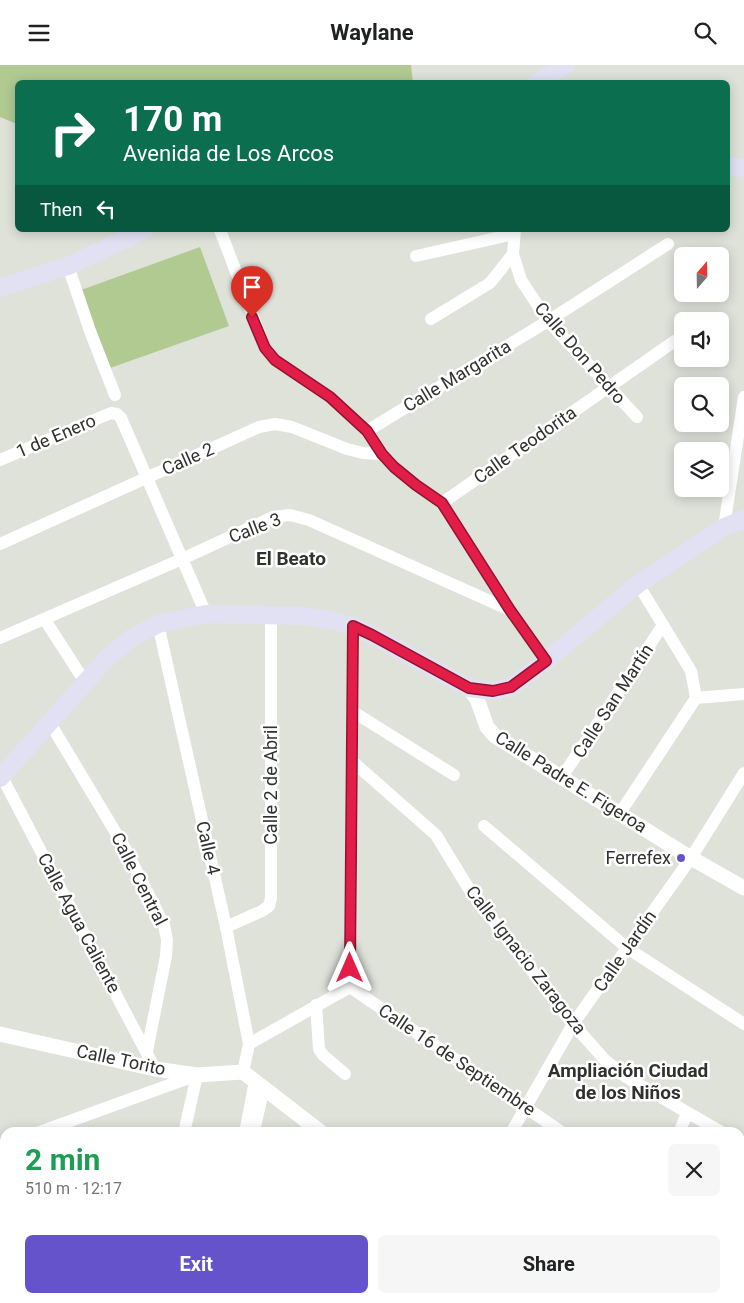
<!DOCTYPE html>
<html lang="en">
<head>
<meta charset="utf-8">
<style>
	:root { --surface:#fff; --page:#f6f6f6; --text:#202124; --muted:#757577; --accent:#6553cc }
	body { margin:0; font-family:Roboto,sans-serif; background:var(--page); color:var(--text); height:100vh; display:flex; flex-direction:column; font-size:19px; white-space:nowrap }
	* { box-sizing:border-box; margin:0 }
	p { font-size:16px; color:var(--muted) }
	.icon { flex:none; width:28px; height:28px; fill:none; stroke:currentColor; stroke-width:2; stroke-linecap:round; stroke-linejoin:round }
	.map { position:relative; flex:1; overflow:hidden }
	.panel { position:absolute; left:0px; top:1062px; width:745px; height:176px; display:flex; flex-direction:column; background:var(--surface); border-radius:15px 15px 0 0; box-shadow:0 2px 12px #0003 }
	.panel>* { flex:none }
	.hud { position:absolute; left:15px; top:15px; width:715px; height:152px; border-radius:8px; box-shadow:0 2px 12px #0003; background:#0b6e4f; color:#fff; overflow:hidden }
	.needle { width:32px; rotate:20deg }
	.tools { position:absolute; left:674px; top:182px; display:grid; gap:10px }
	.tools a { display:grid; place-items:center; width:55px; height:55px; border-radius:8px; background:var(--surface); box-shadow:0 2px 12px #0003; font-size:25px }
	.pin { position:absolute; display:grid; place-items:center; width:42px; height:42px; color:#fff; margin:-51px -21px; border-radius:50% 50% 50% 0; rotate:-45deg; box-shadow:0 0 5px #0007 }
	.pin .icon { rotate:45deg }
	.me { position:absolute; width:55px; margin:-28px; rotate:0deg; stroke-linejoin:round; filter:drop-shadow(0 0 4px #0008) }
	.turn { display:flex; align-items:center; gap:18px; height:105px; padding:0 25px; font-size:22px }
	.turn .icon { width:65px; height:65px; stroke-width:2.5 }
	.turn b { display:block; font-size:35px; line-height:42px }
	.then { display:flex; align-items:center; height:48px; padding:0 25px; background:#0003; gap:10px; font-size:19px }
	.round { display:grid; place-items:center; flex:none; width:52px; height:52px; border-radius:8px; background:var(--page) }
	.headline { display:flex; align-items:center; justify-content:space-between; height:85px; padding:0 25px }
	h1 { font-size:30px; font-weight:700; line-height:38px; color:#1e9e55 }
	.cta { display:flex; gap:10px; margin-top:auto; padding:10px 25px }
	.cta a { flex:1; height:58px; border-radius:8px; background:var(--accent); color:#fff; font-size:20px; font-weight:700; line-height:58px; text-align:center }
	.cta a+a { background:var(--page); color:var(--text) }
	header { display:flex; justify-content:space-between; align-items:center; height:65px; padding:0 25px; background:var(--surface); font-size:22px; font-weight:700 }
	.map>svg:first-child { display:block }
	.green { fill:#b1ca92 }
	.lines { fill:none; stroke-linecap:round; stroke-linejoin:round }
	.minor { stroke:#fff; stroke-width:12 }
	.tertiary { stroke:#fff; stroke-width:15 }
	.secondary { stroke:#e2e1f4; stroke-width:18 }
	.route-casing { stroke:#92132f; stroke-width:12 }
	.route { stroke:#e11d48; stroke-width:9 }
	.poi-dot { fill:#6553cc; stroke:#fff; stroke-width:2 }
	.labels { text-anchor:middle; stroke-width:5; stroke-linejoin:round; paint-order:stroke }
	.street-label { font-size:18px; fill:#31322f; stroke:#fff }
	.poi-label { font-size:18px; fill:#31322f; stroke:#fff; text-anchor:end }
	.neighbourhood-label { font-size:19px; font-weight:bold; fill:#31322f; stroke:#fff }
</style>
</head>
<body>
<header><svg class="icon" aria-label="menu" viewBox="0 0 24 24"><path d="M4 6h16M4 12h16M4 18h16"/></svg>Waylane<svg class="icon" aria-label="search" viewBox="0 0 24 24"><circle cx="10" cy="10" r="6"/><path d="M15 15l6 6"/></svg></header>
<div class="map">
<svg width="744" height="1238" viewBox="0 0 744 1238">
	<rect width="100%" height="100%" fill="#dee2d9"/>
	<!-- green -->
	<g class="green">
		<path d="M0,0H411L413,17L18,18L17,59L0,52Z"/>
		<path d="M200,182L229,261L110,303L81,225Z"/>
	</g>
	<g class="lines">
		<!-- minor -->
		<g class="minor">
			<path d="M220,165L265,283L275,295L330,332L367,366L382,389L394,402L416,420L442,438L510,545L546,596"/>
			<path d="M515,165L513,189L521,215L548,256L637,352"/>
			<path d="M416,191L514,169"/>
			<path d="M68,201L90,266L115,330"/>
			<path d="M431,254L490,218L513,189"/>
			<path d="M367,366L548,256L668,179"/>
			<path d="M0,395L111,348L117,349L121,353L206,549"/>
			<path d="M442,438L682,271"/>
			<path d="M724,462L744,332"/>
			<path d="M0,479L259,362L275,359L292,362L347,384L363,388L382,389"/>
			<path d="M638,519L691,606L696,633"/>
			<path d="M45,555L85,617"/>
			<path d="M158,559L226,862L249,979L243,1007"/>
			<path d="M0,573L182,494L273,452L290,450L309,455L510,545"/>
			<path d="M696,633L744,629"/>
			<path d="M352,646L454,710"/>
			<path d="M50,658L125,783L164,860L167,875L166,891L147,986"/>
			<path d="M352,696L436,770L469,824L573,959L605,995L626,1012L723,1068"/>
			<path d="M2,712L155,1004"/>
			<path d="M562,712L663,560"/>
			<path d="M620,748L696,633"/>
			<path d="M484,761L627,883L744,959"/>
			<path d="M226,862L262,846L269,841L271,833V550"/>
			<path d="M350,922L353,561"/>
			<path d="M350,922L563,1068"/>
			<path d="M316,940L319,984L323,990L345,1009"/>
			<path d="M249,979L350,922"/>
			<path d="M254,1066L264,1022"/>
			<path d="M37,1068L197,1010"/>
			<path d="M184,1068L197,1010"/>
			<path d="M245,1068L255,1016"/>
			<path d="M511,1068L573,959L691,793L744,708"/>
			<path d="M679,1068L687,1048"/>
			<path d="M740,1077L744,1079"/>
			<path d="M0,1081L5,1079"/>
			<path d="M740,1171L744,1173"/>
			<path d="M136,1238L137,1234"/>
			<path d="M505,1238L506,1234"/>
		</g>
		<!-- tertiary -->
		<g class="tertiary">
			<path d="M469,623L477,634L487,662L495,671L691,793L744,823"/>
			<path d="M0,969L155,1004L197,1010L243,1007L322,1068"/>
			<path d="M546,1234L552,1238"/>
		</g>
		<!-- secondary -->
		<g class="secondary">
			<path d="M536,18L566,0"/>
			<path d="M728,101L744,103"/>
			<path d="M0,223L68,201L144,165"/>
			<path d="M0,713L107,593L130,574L158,559L206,549L303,551L330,555L353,561L372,570L469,623L493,626L511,622L546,596L638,519L724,462L744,454"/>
		</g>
	</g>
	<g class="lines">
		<!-- route casing -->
		<g class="route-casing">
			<path id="route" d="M252,252L265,283L275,295L330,332L367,366L382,389L394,402L416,420L442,438L510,545L546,596L511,622L493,626L469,623L372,570L353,561L350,903"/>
		</g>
		<!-- route -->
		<use href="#route" class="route"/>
	</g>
	<!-- markers -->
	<circle class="poi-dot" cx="681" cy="793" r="5"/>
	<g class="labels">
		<!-- street labels -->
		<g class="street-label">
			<text transform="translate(580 288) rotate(49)" y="6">Calle Don Pedro</text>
			<text transform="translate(457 311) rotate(-31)" y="6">Calle Margarita</text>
			<text transform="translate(56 371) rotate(-23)" y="6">1 de Enero</text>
			<text transform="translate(525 380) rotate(-35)" y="6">Calle Teodorita</text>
			<text transform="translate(188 394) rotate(-24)" y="6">Calle 2</text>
			<text transform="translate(255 463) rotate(-21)" y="6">Calle 3</text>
			<text transform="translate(613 636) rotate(-57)" y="6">Calle San Martín</text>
			<text transform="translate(571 717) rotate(32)" y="6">Calle Padre E. Figeroa</text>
			<text transform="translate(271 720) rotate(-90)" y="6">Calle 2 de Abril</text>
			<text transform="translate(208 783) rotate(77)" y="6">Calle 4</text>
			<text transform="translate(139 814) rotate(63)" y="6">Calle Central</text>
			<text transform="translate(79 858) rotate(62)" y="6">Calle Agua Caliente</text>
			<text transform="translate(625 886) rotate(-55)" y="6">Calle Jardín</text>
			<text transform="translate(526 895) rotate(52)" y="6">Calle Ignacio Zaragoza</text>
			<text transform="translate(121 995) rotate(12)" y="6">Calle Torito</text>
			<text transform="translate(457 995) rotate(34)" y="6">Calle 16 de Septiembre</text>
		</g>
		<!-- poi labels -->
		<g class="poi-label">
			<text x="671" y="799">Ferrefex</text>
		</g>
		<!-- neighbourhood labels -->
		<g class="neighbourhood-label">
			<text x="291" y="500">El Beato</text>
			<text x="628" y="1012">Ampliación Ciudad<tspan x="628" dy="22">de los Niños</tspan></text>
		</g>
	</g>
</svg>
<div class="tools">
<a><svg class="needle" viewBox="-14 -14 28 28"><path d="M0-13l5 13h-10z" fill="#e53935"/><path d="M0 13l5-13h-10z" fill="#757577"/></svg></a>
<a><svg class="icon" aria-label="sound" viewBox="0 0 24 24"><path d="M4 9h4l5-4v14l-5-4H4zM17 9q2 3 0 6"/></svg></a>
<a><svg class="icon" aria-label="search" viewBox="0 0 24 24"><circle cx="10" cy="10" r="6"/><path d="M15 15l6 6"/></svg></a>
<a><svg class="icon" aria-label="layers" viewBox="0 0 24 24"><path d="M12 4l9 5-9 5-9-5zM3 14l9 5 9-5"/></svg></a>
</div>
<div class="pin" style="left:252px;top:252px;background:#d93025"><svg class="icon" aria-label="arrive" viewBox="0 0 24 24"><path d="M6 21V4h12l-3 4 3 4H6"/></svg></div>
<svg class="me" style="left:350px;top:903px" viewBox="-20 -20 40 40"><path d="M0-17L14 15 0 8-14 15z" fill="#e11d48" stroke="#fff" stroke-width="4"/></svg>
<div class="hud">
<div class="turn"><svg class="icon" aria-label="right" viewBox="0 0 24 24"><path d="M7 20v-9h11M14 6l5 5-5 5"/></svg><div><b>170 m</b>Avenida de Los Arcos</div></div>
<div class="then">Then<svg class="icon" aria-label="left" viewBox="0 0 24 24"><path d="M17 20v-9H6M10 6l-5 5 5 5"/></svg></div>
</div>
<section class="panel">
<div class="headline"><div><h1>2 min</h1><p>510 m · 12:17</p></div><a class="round"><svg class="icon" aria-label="close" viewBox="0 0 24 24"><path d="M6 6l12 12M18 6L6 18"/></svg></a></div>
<div class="cta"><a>Exit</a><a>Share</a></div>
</section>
</div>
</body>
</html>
